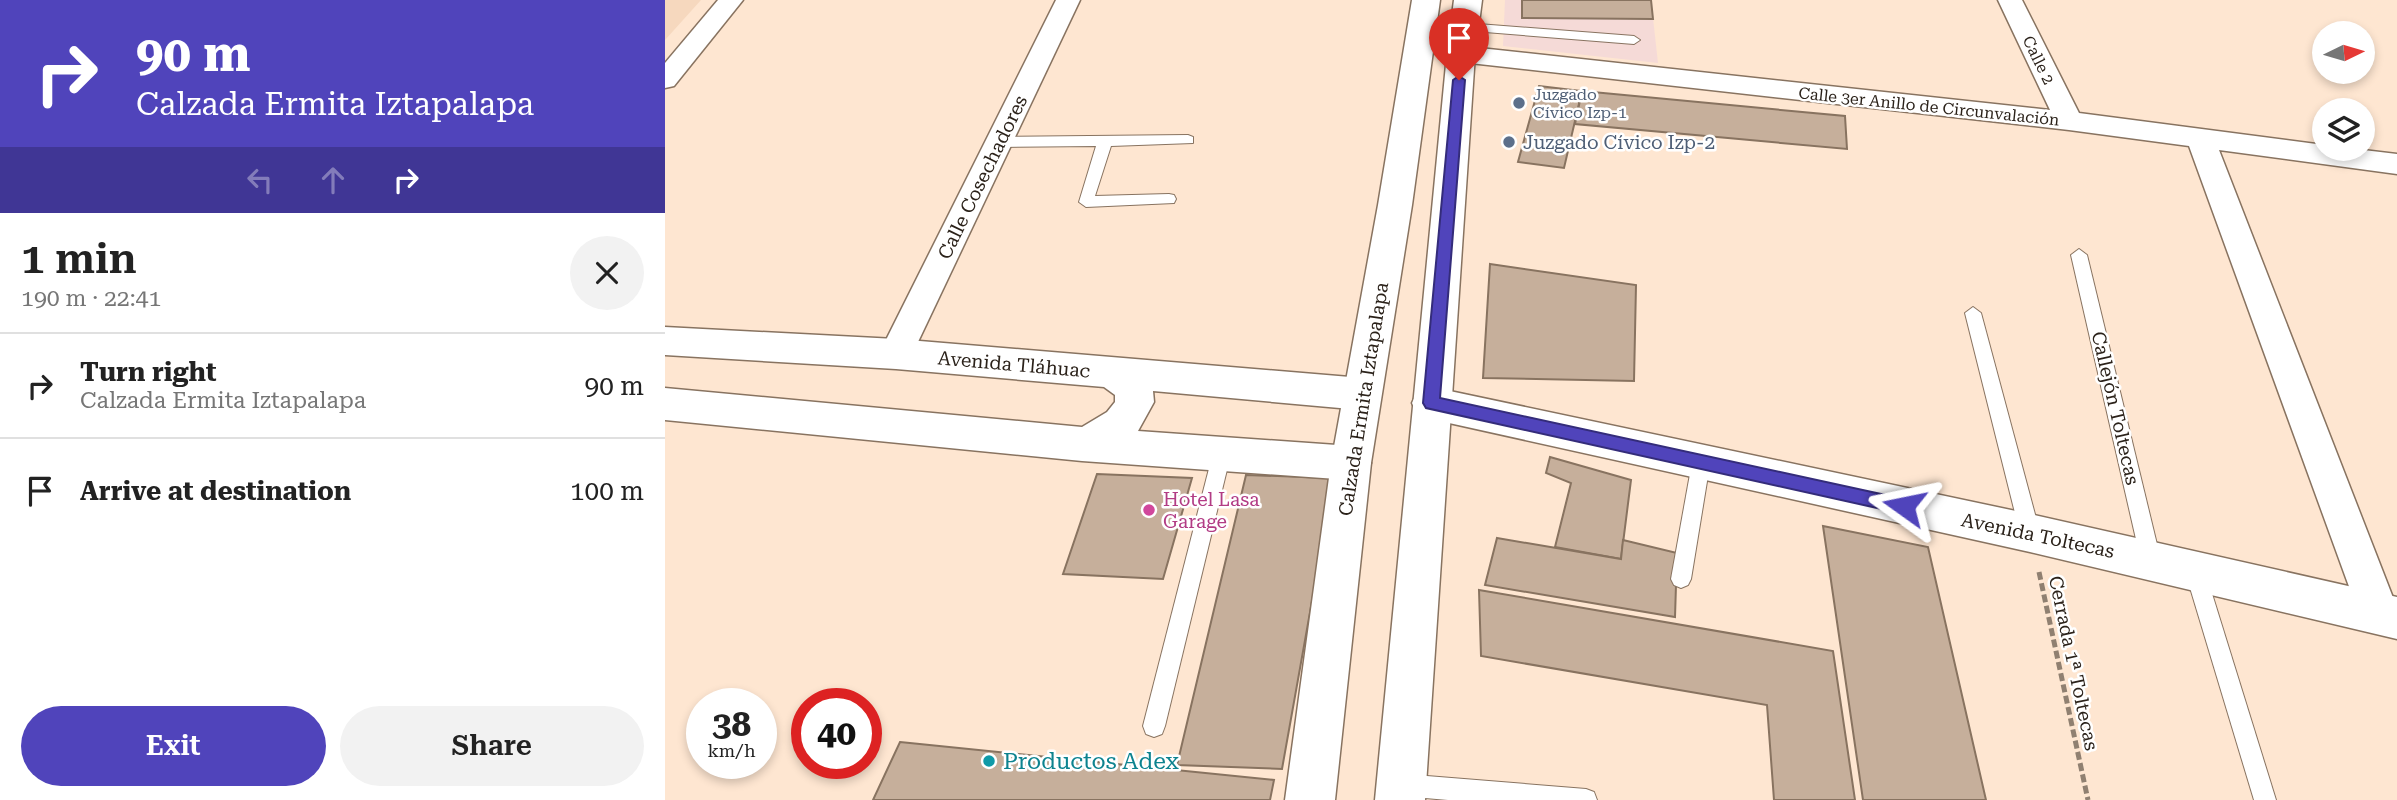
<!DOCTYPE html>
<html lang="en">
<head>
<meta charset="utf-8">
<style>
	:root { --surface:#fff; --page:#f2f2f2; --text:#222; --muted:#767676; --line:#e0e0e0; --accent:#5044bb }
	body { margin:0; font-family:"Roboto Serif",serif; background:var(--page); color:var(--text); height:100vh; display:flex; flex-direction:column; font-size:26px; white-space:nowrap }
	* { box-sizing:border-box; margin:0 }
	p { font-size:23px; color:var(--muted) }
	.icon { flex:none; width:38px; height:38px; fill:none; stroke:currentColor; stroke-width:2; stroke-linecap:round; stroke-linejoin:round }
	.map { position:relative; flex:1; overflow:hidden }
	.side { display:flex; flex-direction:column; background:var(--surface); width:665px }
	.side>* { flex:none }
	.guide { background:#5044bb; color:#fff; overflow:hidden }
	.needle { width:46px; rotate:85deg }
	.buttons { position:absolute; left:1647px; top:21px; display:grid; gap:14px }
	.buttons a { display:grid; place-items:center; width:63px; height:63px; border-radius:50%; background:var(--surface); box-shadow:0 4px 10px #0003; font-size:35px }
	.speed { position:absolute; left:21px; top:688px; display:flex; gap:14px; font-size:35px; font-weight:700; text-align:center }
	.speed>* { display:grid; place-content:center; width:91px; height:91px; border-radius:50%; background:var(--surface); box-shadow:0 4px 10px #0003; line-height:1 }
	.speed small { font-size:18px; font-weight:400 }
	.speed .limit { border:10px solid #d22; background:#fff; color:#111 }
	.pin { position:absolute; display:grid; place-items:center; width:60px; height:60px; color:#fff; margin:-72px -30px; border-radius:50% 50% 50% 0; rotate:-45deg; box-shadow:0 0 7px #0007 }
	.pin .icon { rotate:45deg }
	.me { position:absolute; width:77px; margin:-38px; rotate:282deg; stroke-linejoin:round; filter:drop-shadow(0 0 5px #0008) }
	.turn { display:flex; align-items:center; gap:24px; height:147px; padding:0 21px; font-size:32px }
	.turn .icon { width:91px; height:91px; stroke-width:2.5 }
	.turn b { display:block; font-size:49px; line-height:60px }
	.lanes { display:flex; align-items:center; height:66px; padding:0 21px; background:#0003; justify-content:center; gap:35px; direction:ltr }
	.lanes .off { opacity:.35 }
	.round { display:grid; place-items:center; flex:none; width:74px; height:74px; border-radius:37px; background:var(--page) }
	.head { display:flex; align-items:center; justify-content:space-between; height:119px; padding:0 21px }
	h1 { font-size:42px; font-weight:600; line-height:52px }
	.action { display:flex; gap:14px; margin-top:auto; padding:14px 21px }
	.action a { flex:1; height:80px; border-radius:42px; background:var(--accent); color:#fff; font-size:28px; font-weight:600; line-height:80px; text-align:center }
	.action a+a { background:var(--page); color:var(--text) }
	ul { padding:0; list-style:none }
	li { display:flex; align-items:center; gap:21px; height:105px; padding:0 21px; border-top:2px solid var(--line) }
	li div { flex:1 }
	li b { display:block; font-size:26px }
	li em { font-style:normal }
	main { display:flex; flex:1; min-height:0 }
	.map>svg:first-child { display:block }
	.built { fill:#f6d8be }
	.medical { fill:#f5dad7 }
	.building { fill:#c6af9b; stroke:#887360; stroke-width:2 }
	.lines { fill:none; stroke-linecap:round; stroke-linejoin:round }
	.lane-casing { stroke:#887360; stroke-width:2 }
	.street-casing { stroke:#887360; stroke-width:3 }
	.secondary-casing { stroke:#887360; stroke-width:3 }
	.primary-casing { stroke:#887360; stroke-width:3 }
	.path { stroke:#908071; stroke-width:5; stroke-dasharray:8 3.5; stroke-linecap:butt }
	.lane { fill:#fff; fill-rule:evenodd }
	.street { fill:#fff; fill-rule:evenodd }
	.secondary { fill:#fff; fill-rule:evenodd }
	.primary { fill:#fff; fill-rule:evenodd }
	.route { fill:#5044bb; stroke:#342c7a; stroke-width:2 }
	.service-dot { fill:#5c6f8a; stroke:#fff; stroke-width:2.5 }
	.hotel-dot { fill:#d1479c; stroke:#fff; stroke-width:2.5 }
	.culture-dot { fill:#0f9aa8; stroke:#fff; stroke-width:2.5 }
	.labels { text-anchor:middle; stroke-width:5; stroke-linejoin:round; paint-order:stroke }
	.far-street-label { font-size:16px; fill:#2b221a; stroke:#fff }
	.far-service-label { font-size:16px; fill:#4e5e75; stroke:#fff; text-anchor:start }
	.service-label { font-size:19px; fill:#4e5e75; stroke:#fff; text-anchor:start }
	.street-label { font-size:19px; fill:#2b221a; stroke:#fff }
	.hotel-label { font-size:19px; fill:#b23c85; stroke:#fff; text-anchor:start }
	.near-culture-label { font-size:23px; fill:#0d838f; stroke:#fff; text-anchor:start }
</style>
</head>
<body>
<main>
<section class="side">
<div class="guide">
<div class="turn"><svg class="icon" aria-label="right" viewBox="0 0 24 24"><path d="M7 20v-9h11M14 6l5 5-5 5"/></svg><div><b>90 m</b>Calzada Ermita Iztapalapa</div></div>
<div class="lanes"><svg class="icon off" aria-label="left" viewBox="0 0 24 24"><path d="M17 20v-9H6M10 6l-5 5 5 5"/></svg><svg class="icon off" aria-label="ahead" viewBox="0 0 24 24"><path d="M12 20V5M6 11l6-6 6 6"/></svg><svg class="icon" aria-label="right" viewBox="0 0 24 24"><path d="M7 20v-9h11M14 6l5 5-5 5"/></svg></div>
</div>
<div class="head"><div><h1>1 min</h1><p>190 m · 22:41</p></div><a class="round"><svg class="icon" aria-label="close" viewBox="0 0 24 24"><path d="M6 6l12 12M18 6L6 18"/></svg></a></div>
<ul>
<li><svg class="icon" aria-label="right" viewBox="0 0 24 24"><path d="M7 20v-9h11M14 6l5 5-5 5"/></svg><div><b>Turn right</b><p>Calzada Ermita Iztapalapa</p></div><em>90 m</em></li>
<li><svg class="icon" aria-label="arrive" viewBox="0 0 24 24"><path d="M6 21V4h12l-3 4 3 4H6"/></svg><div><b>Arrive at destination</b></div><em>100 m</em></li>
</ul>
<div class="action"><a>Exit</a><a>Share</a></div>
</section>
<div class="map">
<svg width="1732" height="800" viewBox="0 0 1732 800">
	<rect width="100%" height="100%" fill="#fee6d1"/>
	<!-- built -->
	<path class="built" d="M0,0H36L0,40Z"/>
	<!-- medical -->
	<path class="medical" d="M840,0H986L993,63L838,46Z"/>
	<!-- building -->
	<g class="building">
		<path d="M857,0H986L988,19L857,18Z"/>
		<path d="M874,86L917,91L899,168L853,162Z"/>
		<path d="M917,91L1180,116L1182,149L910,124Z"/>
		<path d="M825,264L971,285L969,381L818,378Z"/>
		<path d="M885,457L966,480L956,559L890,547L906,483L881,473Z"/>
		<path d="M432,474L527,478L498,579L398,574Z"/>
		<path d="M581,475L669,478L617,769L512,765Z"/>
		<path d="M1158,526L1263,547L1321,800H1198Z"/>
		<path d="M832,538L956,559L958,540L1012,553L1010,617L820,585Z"/>
		<path d="M814,590L1168,651L1190,800H1109L1102,705L816,656Z"/>
		<path d="M235,742L609,780L605,800H208Z"/>
	</g>
	<g class="lines">
		<!-- lane casing -->
		<g class="lane-casing">
			<g id="lane">
				<path d="M800,23L969,36L975,40L969,44L795,30L794,27Z"/>
				<path d="M523,135L528,137V143L446,146L430,196L504,194L509,195L511,199L509,203L421,207L414,202L431,146L334,147L327,142L334,137Z"/>
				<path d="M1414,249L1422,255L1496,561L1493,567L1486,570L1479,567L1476,561L1406,255Z"/>
				<path d="M1308,307L1316,313L1375,533L1372,539L1365,542L1358,539L1355,533L1300,313Z"/>
				<path d="M557,445L563,448L566,453L500,726L497,734L489,737L481,734L478,726L548,453L551,448Z"/>
				<path d="M1036,455L1042,457L1045,463L1026,579L1023,585L1016,588L1009,585L1006,579L1027,463L1030,457Z"/>
				<path d="M1530,562L1537,565L1540,571L1611,800H1589L1520,571L1523,565Z"/>
				<path d="M737,774L921,789L929,792L932,800H783L737,796L729,793L726,785L729,777Z"/>
			</g>
		</g>
		<!-- street casing -->
		<g class="street-casing">
			<g id="street">
				<path d="M53,0H78L9,86L0,88V63Z"/>
				<path d="M391,0H415L243,363L231,367L219,363L214,354Z"/>
				<path d="M1333,0H1357L1414,113L1659,145V149H1690L1732,154V174L1554,150L1732,608L1728,628L1714,633L1700,628L1694,614L1524,146L1404,130L796,62L787,60L783,54L787,48L796,46L1385,110Z"/>
			</g>
		</g>
		<!-- secondary casing -->
		<g class="secondary-casing">
			<g id="secondary">
				<path d="M0,327L231,339L697,378L711,383L716,394L711,405L697,410L488,391L489,402L473,431L686,446L700,451L706,463L700,475L686,480L417,461L0,420V388L417,427L442,412L450,402V395L439,387L231,369L0,355Z"/>
				<path d="M766,387L1365,514L1732,597V639L1365,552L766,419L752,414L747,403L752,392Z"/>
			</g>
		</g>
		<!-- primary casing -->
		<g class="primary-casing">
			<g id="primary">
				<path d="M747,0H775L747,205L706,463L670,800H620L666,463L713,205Z"/>
				<path d="M789,0H817L810,54L760,800H710L782,54Z"/>
			</g>
		</g>
		<!-- path -->
		<path class="path" d="M1374,572L1423,800"/>
		<!-- lane -->
		<use href="#lane" class="lane"/>
		<!-- street -->
		<use href="#street" class="street"/>
		<!-- secondary -->
		<use href="#secondary" class="secondary"/>
		<!-- primary -->
		<use href="#primary" class="primary"/>
	</g>
	<!-- route -->
	<path class="route" d="M794,76L800,80L775,398L1239,499L1245,501L1247,506L1245,511L1239,514L761,408L758,403L788,80Z"/>
	<!-- markers -->
	<g class="service-dot">
		<circle cx="854" cy="103" r="7"/>
		<circle cx="844" cy="142" r="7"/>
	</g>
	<circle class="hotel-dot" cx="484" cy="510" r="7"/>
	<circle class="culture-dot" cx="324" cy="761" r="7"/>
	<g class="labels">
		<!-- far-street labels -->
		<g class="far-street-label">
			<text transform="translate(1374 60) rotate(64)" y="6">Calle 2</text>
			<text transform="translate(1264 106) rotate(6)" y="6">Calle 3er Anillo de Circunvalación</text>
		</g>
		<!-- far-service labels -->
		<g class="far-service-label">
			<text x="868" y="100">Juzgado<tspan x="868" dy="18">Cívico Izp-1</tspan></text>
		</g>
		<!-- service labels -->
		<g class="service-label">
			<text x="858" y="149">Juzgado Cívico Izp-2</text>
		</g>
		<!-- street labels -->
		<g class="street-label">
			<text transform="translate(317 177) rotate(-64)" y="7">Calle Cosechadores</text>
			<text transform="translate(349 364) rotate(5)" y="7">Avenida Tláhuac</text>
			<text transform="translate(698 399) rotate(-81)" y="7">Calzada Ermita Iztapalapa</text>
			<text transform="translate(1451 408) rotate(77)" y="7">Callejón Toltecas</text>
			<text transform="translate(1373 535) rotate(12)" y="7">Avenida Toltecas</text>
			<text transform="translate(1409 663) rotate(78)" y="7">Cerrada 1ª Toltecas</text>
		</g>
		<!-- hotel labels -->
		<g class="hotel-label">
			<text x="498" y="506">Hotel Lasa<tspan x="498" dy="22">Garage</tspan></text>
		</g>
		<!-- near-culture labels -->
		<g class="near-culture-label">
			<text x="338" y="769">Productos Adex</text>
		</g>
	</g>
</svg>
<div class="buttons">
<a><svg class="needle" viewBox="-14 -14 28 28"><path d="M0-13l5 13h-10z" fill="#e53935"/><path d="M0 13l5-13h-10z" fill="#767676"/></svg></a>
<a><svg class="icon" aria-label="layers" viewBox="0 0 24 24"><path d="M12 4l9 5-9 5-9-5zM3 14l9 5 9-5"/></svg></a>
</div>
<div class="speed"><div>38<small>km/h</small></div><div class="limit">40</div></div>
<div class="pin" style="left:794px;top:80px;background:#d93025"><svg class="icon" aria-label="arrive" viewBox="0 0 24 24"><path d="M6 21V4h12l-3 4 3 4H6"/></svg></div>
<svg class="me" style="left:1239px;top:506px" viewBox="-20 -20 40 40"><path d="M0-17L14 15 0 8-14 15z" fill="#5044bb" stroke="#fff" stroke-width="4"/></svg>
</div>
</main>
</body>
</html>
